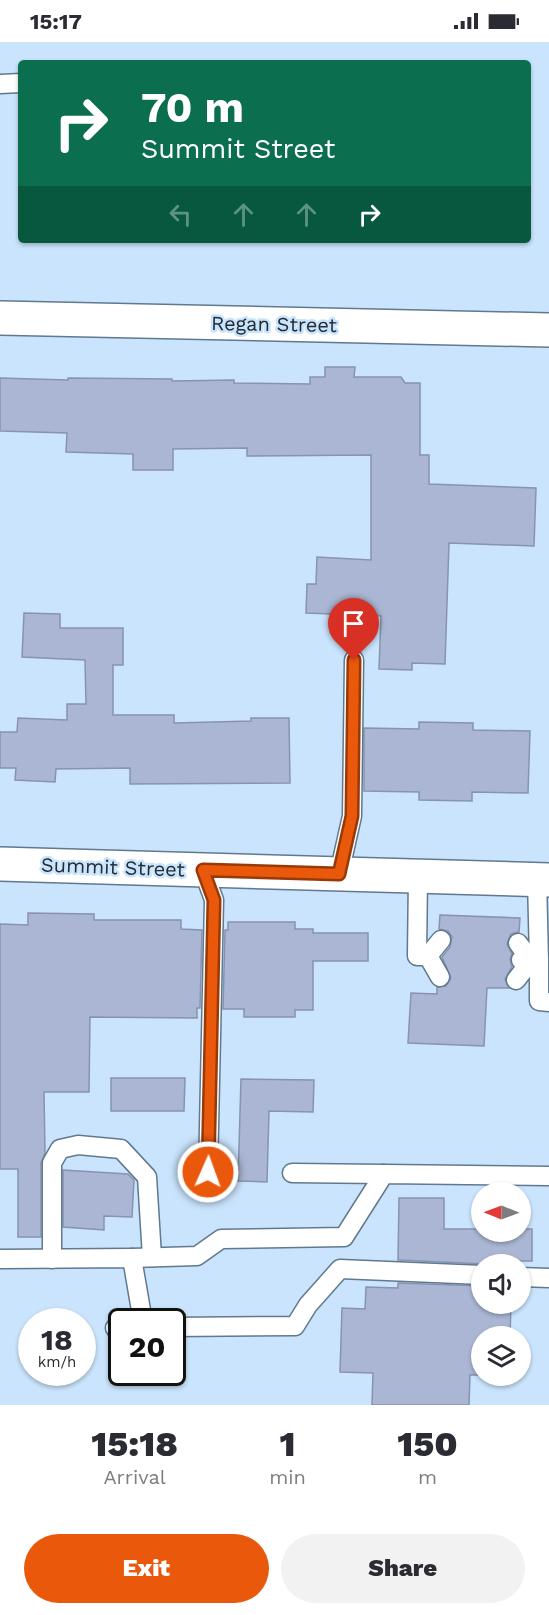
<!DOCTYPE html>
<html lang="en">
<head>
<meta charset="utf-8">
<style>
	:root { --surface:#fff; --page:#f2f2f3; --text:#2b2b33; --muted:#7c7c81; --accent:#ea580c }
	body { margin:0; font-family:"Work Sans",sans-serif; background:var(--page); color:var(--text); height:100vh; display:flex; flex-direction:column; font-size:22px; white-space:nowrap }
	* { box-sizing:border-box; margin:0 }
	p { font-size:20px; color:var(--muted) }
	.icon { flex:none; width:33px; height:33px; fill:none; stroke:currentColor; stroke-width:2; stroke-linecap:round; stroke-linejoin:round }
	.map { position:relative; height:1363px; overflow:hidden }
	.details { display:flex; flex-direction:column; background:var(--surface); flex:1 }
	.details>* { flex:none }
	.guide { position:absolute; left:18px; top:18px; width:513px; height:183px; border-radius:6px; box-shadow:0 2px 4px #0004; background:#0b6e4f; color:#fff; overflow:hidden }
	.needle { width:39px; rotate:271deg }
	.tools { position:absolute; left:471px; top:1140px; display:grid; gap:12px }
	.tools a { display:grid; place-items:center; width:60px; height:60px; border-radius:50%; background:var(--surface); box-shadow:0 2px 4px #0004; font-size:30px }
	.speed { position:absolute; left:18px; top:1266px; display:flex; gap:12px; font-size:30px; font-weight:700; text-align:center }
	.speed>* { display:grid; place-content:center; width:78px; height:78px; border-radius:50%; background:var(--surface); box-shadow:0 2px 4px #0004; line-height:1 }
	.speed small { font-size:15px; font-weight:400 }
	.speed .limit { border:3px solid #111; border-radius:9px; background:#fff; color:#111 }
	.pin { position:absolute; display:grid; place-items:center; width:51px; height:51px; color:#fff; margin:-62px -26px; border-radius:50% 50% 50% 0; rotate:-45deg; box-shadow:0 0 6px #0007 }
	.pin .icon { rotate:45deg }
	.me { position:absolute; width:66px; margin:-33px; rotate:2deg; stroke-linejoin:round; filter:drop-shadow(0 0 4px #0008) }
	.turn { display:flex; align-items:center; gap:21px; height:126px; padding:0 24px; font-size:27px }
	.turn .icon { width:78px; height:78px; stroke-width:2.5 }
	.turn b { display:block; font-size:42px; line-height:51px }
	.lanes { display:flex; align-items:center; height:57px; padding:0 24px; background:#0003; justify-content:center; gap:30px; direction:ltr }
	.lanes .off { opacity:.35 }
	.eta { display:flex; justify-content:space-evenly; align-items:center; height:102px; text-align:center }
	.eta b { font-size:36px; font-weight:800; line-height:42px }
	.button { display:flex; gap:12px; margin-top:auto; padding:12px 24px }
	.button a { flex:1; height:69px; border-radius:36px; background:var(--accent); color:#fff; font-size:24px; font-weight:800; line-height:69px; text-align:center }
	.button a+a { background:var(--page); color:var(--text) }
	.status { display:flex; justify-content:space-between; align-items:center; height:42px; padding:0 30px; background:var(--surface); direction:ltr }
	.status svg { height:16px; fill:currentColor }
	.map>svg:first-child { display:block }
	.building { fill:#aab6d3; stroke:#8793af; stroke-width:1.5 }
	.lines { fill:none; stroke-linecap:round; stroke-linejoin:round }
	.lane-casing { stroke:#60798e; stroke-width:21 }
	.street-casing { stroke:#60798e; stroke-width:36 }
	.secondary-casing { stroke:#60798e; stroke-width:36 }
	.lane { stroke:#fff; stroke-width:18 }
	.street { stroke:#fff; stroke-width:33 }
	.secondary { stroke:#fff; stroke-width:33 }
	.route-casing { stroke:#983908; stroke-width:15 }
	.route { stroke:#ea580c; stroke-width:10 }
	.labels { text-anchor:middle; stroke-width:5; stroke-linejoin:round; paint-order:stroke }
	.street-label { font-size:20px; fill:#212c34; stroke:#c9e4fc }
</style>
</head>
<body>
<div class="status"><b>15:17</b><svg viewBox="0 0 49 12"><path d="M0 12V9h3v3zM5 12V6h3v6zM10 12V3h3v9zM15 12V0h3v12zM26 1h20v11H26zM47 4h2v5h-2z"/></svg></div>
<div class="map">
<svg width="549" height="1363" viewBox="0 0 549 1363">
	<rect width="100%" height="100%" fill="#c9e4fc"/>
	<!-- building -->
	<g class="building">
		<path d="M325,325H355L354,335H401L405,341H420V413H429V442L536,446L534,504L449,501L445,622L412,621V628L379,627L381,574L306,571L307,542H316L317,515L371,518V413L247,414V406L173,407V428H133V412L66,410L67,391L0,389V336L68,338V336L172,337V339L234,338V341L310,342V335H325Z"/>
		<path d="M24,571L60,572V586H123V623H113V673H174V681L251,679V676H289L290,741L130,742V726L56,727L55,740L15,738L16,726H0V690H17L18,676L67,678V662H86L85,618L22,615Z"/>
		<path d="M419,680L473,681V688L530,689L528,751L472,750V759L419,758V750L364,749V686L419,687Z"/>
		<path d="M28,871L94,872V878H181V887L202,888L200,966H197V976L90,975L89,1050H44L45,1111L41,1121V1195H18V1127H0V882L28,883Z"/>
		<path d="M440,873L520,876L519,890L511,892L507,902L512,912L510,917L512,925L505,937L509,946H487L484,1004L408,1001L411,951L437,952V945L446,944L451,936L442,915L450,905L452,895L448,889L439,887Z"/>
		<path d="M228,880H295V887H313V891H368V919H313V968H295V975H244V967H223L225,888H228Z"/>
		<path d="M111,1036H185L184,1069H111Z"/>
		<path d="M241,1037L314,1038L313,1070L269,1069L267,1140L238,1139Z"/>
		<path d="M63,1128L128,1132L134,1138L132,1175L104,1174V1188L63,1185Z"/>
		<path d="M399,1156H444V1187H482V1190H520V1187H532V1219H512V1222H485L398,1218Z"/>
		<path d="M398,1241L482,1244V1262H511L510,1294H482V1333H470L469,1363H372L373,1331L340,1330L342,1266L365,1267L366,1245L398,1246Z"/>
	</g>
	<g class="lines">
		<!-- lane casing -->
		<g class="lane-casing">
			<g id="lane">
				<path d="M0,42L21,41"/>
				<path d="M203,828L214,858L208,1130"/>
				<path d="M339,832L352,774L354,618"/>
				<path d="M418,834L417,914H428L440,935"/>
				<path d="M518,901L531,919H539L537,837"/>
				<path d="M428,914L441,898"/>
				<path d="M539,919V959L549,960"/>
				<path d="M516,938L531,919L521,918"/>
				<path d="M292,1131L384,1132"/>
				<path d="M132,1216L197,1214L221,1197L344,1195L384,1132L549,1134"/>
				<path d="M0,1217L132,1216L143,1280"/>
				<path d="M52,1217V1121L60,1107L78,1103L121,1107L147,1135L152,1215"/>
				<path d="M520,1235L549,1236"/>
				<path d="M172,1285L295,1284L308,1263L340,1227L482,1233"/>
				<path d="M115,1286H122"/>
			</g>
		</g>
		<!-- street casing -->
		<g class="street-casing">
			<path id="street" d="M0,276L549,288"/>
		</g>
		<!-- secondary casing -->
		<g class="secondary-casing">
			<path id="secondary" d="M0,822L549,838"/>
		</g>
		<!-- lane -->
		<use href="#lane" class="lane"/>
		<!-- street -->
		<use href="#street" class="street"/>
		<!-- secondary -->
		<use href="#secondary" class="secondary"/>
	</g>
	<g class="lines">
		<!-- route casing -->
		<g class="route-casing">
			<path id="route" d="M208,1130L214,858L203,828L339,832L352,774L354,618"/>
		</g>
		<!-- route -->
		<use href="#route" class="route"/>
	</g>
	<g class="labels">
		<!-- street labels -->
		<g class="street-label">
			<text transform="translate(274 282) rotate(1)" y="7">Regan Street</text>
			<text transform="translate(113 825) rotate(2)" y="7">Summit Street</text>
		</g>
	</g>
</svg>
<div class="tools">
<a><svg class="needle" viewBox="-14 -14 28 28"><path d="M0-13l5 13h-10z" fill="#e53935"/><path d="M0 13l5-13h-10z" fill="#7c7c81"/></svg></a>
<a><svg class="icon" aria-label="sound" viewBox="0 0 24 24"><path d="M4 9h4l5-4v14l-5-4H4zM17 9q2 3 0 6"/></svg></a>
<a><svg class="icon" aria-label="layers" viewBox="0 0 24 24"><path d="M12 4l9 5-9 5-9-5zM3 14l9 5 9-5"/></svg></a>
</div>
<div class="speed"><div>18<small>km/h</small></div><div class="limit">20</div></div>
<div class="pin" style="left:354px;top:618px;background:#d93025"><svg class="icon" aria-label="arrive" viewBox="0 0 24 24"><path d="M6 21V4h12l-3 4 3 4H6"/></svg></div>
<svg class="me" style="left:208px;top:1130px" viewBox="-20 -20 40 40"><circle r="17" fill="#ea580c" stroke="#fff" stroke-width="3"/><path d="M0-11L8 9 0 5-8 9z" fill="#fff"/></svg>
<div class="guide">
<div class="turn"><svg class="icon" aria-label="right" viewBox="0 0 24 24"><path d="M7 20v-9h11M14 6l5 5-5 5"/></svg><div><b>70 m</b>Summit Street</div></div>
<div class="lanes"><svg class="icon off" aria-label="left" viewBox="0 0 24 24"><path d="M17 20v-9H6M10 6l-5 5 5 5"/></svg><svg class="icon off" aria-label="ahead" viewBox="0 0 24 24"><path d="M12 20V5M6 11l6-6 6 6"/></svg><svg class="icon off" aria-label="ahead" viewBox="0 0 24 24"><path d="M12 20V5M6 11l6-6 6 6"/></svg><svg class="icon" aria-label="right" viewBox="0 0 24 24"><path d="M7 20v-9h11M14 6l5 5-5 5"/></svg></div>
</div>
</div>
<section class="details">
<div class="eta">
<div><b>15:18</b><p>Arrival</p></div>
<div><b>1</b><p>min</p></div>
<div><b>150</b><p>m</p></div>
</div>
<div class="button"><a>Exit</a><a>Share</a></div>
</section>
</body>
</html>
